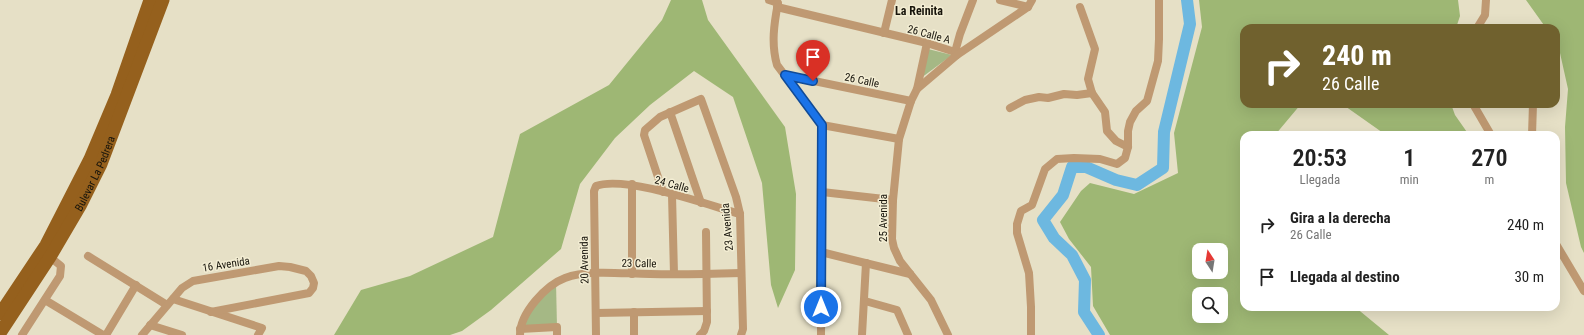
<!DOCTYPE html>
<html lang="es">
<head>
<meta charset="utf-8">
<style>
	:root { --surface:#fff; --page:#f2f2f2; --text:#222; --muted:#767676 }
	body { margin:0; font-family:"Roboto Condensed",sans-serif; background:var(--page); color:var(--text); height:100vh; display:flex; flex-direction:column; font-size:15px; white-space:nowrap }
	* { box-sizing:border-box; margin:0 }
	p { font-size:13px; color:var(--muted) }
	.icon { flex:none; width:22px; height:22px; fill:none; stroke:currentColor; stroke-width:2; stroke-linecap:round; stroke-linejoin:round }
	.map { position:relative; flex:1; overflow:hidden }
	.sheet { position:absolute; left:1240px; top:131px; width:320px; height:180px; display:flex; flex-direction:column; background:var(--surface); border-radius:12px; box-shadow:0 4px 16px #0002 }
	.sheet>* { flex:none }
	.hud { position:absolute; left:1240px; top:24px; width:320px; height:84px; border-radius:12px; box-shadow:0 4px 16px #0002; background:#70612e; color:#fff; overflow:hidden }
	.needle { width:26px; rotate:348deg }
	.buttons { position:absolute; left:1192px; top:243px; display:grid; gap:8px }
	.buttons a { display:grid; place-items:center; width:36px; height:36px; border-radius:8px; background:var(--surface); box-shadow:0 4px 16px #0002; font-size:20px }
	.pin { position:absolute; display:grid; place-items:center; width:34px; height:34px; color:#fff; margin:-41px -17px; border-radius:50% 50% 50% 0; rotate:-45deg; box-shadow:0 0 4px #0007 }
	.pin .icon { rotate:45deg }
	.me { position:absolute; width:44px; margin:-22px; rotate:0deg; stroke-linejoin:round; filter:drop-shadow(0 0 3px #0008) }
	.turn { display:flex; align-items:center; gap:14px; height:84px; padding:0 16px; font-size:18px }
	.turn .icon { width:52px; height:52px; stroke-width:2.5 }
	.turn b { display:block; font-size:28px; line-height:34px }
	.eta { display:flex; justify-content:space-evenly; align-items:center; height:68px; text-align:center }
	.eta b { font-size:24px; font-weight:600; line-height:28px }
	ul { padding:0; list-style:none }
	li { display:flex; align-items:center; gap:12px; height:52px; padding:0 16px }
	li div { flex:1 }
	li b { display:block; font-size:15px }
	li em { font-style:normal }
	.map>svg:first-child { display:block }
	.green { fill:#a5b885 }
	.forest { fill:#9eb774; fill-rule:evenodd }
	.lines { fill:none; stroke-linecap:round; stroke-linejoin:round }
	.river { stroke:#6db8e0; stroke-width:12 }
	.minor { stroke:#bf9972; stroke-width:8 }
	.primary { stroke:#95601d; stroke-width:13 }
	.route-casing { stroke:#114b97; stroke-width:10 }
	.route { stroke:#1a73e8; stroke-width:7 }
	.labels { text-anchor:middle; stroke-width:3; stroke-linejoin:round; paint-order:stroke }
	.street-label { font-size:11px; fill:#17140b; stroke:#f3edd3 }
	.neighbourhood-label { font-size:12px; font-weight:bold; fill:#17140b; stroke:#f3edd3 }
</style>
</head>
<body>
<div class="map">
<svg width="1584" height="335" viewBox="0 0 1584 335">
	<rect width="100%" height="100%" fill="#e6e0c6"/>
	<!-- green -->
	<g class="green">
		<path d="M928,49L952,55L921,78Z"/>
		<path d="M556,282L557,327L520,329L530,309Z"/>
	</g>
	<!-- forest -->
	<g class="forest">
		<path d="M671,0H702L708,20L785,127L796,194L795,270L778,308L771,285L762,183L733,97L694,71L650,105L615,138L580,184L561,249L491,310L462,331L450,335H334L361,290L410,276L493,237L520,134L609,85L662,20Z"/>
		<path d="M1199,0H1458L1460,16L1456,28H1244V104H1301L1275,135H1244V307H1355L1389,335H1110L1093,306L1091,267L1069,239L1060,222L1081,191L1090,183L1134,194L1178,173L1174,133L1202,27ZM1199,250H1221V272H1199ZM1199,294H1221V316H1199Z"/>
		<path d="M1526,0H1584V253L1581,247L1566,183L1565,127L1568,89L1558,44L1556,41V28H1546Z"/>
		<path d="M1342,104H1451L1455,115L1469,135H1386Z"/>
	</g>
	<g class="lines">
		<!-- river -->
		<path class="river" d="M1099,335L1084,312L1085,280L1072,255L1054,238L1043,220L1063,195L1072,167H1086L1116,180L1137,185L1163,168L1164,132L1190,24L1187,0"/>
		<!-- minor -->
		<g class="minor">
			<path d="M769,0L778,3C774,24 771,44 777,65L822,125L821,335"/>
			<path d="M1000,0L1028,7"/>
			<path d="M777,7L927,43L955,52L957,55"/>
			<path d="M1080,7L1095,49L1088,79L1092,93L1105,112L1107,131L1116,141L1128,147"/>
			<path d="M1477,28L1485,15L1486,0"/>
			<path d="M884,33L892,0"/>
			<path d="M927,43L917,89L911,101L899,139L893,200L892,239L894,248L900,261L931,300L948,335"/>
			<path d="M955,52L960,34L973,0"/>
			<path d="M785,75L911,101"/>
			<path d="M917,89L957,55L1028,7L1032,0"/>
			<path d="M1473,104L1491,135"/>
			<path d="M1010,108L1025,100L1039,97L1048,98L1064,94L1077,95L1092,93"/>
			<path d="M670,112L701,203"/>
			<path d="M822,125L899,139"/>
			<path d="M1532,135L1533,104"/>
			<path d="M632,184V274"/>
			<path d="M663,192L644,135L645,130L660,117L701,99L736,197L740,214L743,329L741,335"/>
			<path d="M822,192L893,200"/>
			<path d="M672,195L674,274"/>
			<path d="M1556,244L1584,291"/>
			<path d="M821,252L910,274"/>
			<path d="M88,256L167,305"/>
			<path d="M173,299L262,328L258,335"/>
			<path d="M45,300L103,335"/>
			<path d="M865,301L897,310L908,335"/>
			<path d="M634,312V335"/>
			<path d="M596,313L707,311"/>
			<path d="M150,325L182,335"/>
			<path d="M520,329L557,327V335"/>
			<path d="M22,335L60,276L61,266L50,257"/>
			<path d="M106,335L136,285"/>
			<path d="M142,335L182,288L193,281L279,266L290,267L306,271L311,276L314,283L313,288L309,293L211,312"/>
			<path d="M520,335C520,313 546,285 565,278C589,269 624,274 650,274C680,275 711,274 741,273"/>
			<path d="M596,335L594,191L596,186C625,175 708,205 740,214"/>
			<path d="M700,335L704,331L707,322L706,232"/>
			<path d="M862,335L866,263"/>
			<path d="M1031,335V307L1029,273L1017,233V224L1021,211L1032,205L1045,169L1057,159L1074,158L1100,159L1117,164L1125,158L1128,147V131L1130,122L1136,111L1147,101L1158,61L1159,39V0"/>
		</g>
		<!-- primary -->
		<g class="primary">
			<path d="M0,314L46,245L90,159L117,95L150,0"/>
			<path id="s1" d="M0,333L50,257L80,206L101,164L163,0"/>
		</g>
	</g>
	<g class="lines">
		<!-- route casing -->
		<g class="route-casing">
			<path id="route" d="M813,81L785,75L822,125L821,307"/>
		</g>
		<!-- route -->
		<use href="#route" class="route"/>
	</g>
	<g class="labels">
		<!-- street labels -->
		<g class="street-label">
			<text transform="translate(929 34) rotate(15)" y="4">26 Calle A</text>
			<text transform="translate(862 80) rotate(12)" y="4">26 Calle</text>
			<text dy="4" stroke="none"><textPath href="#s1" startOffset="186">Bulevar La Pedrera</textPath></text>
			<text transform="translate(672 184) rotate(16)" y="4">24 Calle</text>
			<text transform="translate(883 218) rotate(-90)" y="4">25 Avenida</text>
			<text transform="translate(727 227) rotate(-95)" y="4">23 Avenida</text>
			<text transform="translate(584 260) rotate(-91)" y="4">20 Avenida</text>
			<text transform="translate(639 263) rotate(1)" y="4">23 Calle</text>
			<text transform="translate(226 264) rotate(-9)" y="4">16 Avenida</text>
		</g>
		<!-- neighbourhood labels -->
		<g class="neighbourhood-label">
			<text x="919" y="15">La Reinita</text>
		</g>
	</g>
</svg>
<div class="buttons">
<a><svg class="needle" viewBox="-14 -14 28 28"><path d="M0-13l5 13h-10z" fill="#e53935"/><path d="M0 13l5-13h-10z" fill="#767676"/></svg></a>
<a><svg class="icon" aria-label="search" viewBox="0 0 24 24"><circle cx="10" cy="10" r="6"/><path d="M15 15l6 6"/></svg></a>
</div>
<div class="pin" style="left:813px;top:81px;background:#d93025"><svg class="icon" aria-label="arrive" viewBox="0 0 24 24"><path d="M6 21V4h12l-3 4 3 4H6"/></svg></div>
<svg class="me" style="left:821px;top:307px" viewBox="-20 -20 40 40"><circle r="17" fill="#1a73e8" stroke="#fff" stroke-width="3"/><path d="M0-11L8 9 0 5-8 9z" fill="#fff"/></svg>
<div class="hud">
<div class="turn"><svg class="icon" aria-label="right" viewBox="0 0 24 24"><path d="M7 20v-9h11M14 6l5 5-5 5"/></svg><div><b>240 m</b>26 Calle</div></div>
</div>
<section class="sheet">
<div class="eta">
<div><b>20:53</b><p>Llegada</p></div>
<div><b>1</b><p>min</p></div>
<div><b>270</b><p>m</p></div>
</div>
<ul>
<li><svg class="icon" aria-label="right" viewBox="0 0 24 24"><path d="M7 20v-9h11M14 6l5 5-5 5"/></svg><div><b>Gira a la derecha</b><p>26 Calle</p></div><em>240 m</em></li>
<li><svg class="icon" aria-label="arrive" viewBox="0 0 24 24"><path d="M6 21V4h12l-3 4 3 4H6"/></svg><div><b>Llegada al destino</b></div><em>30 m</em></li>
</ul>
</section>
</div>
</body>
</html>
